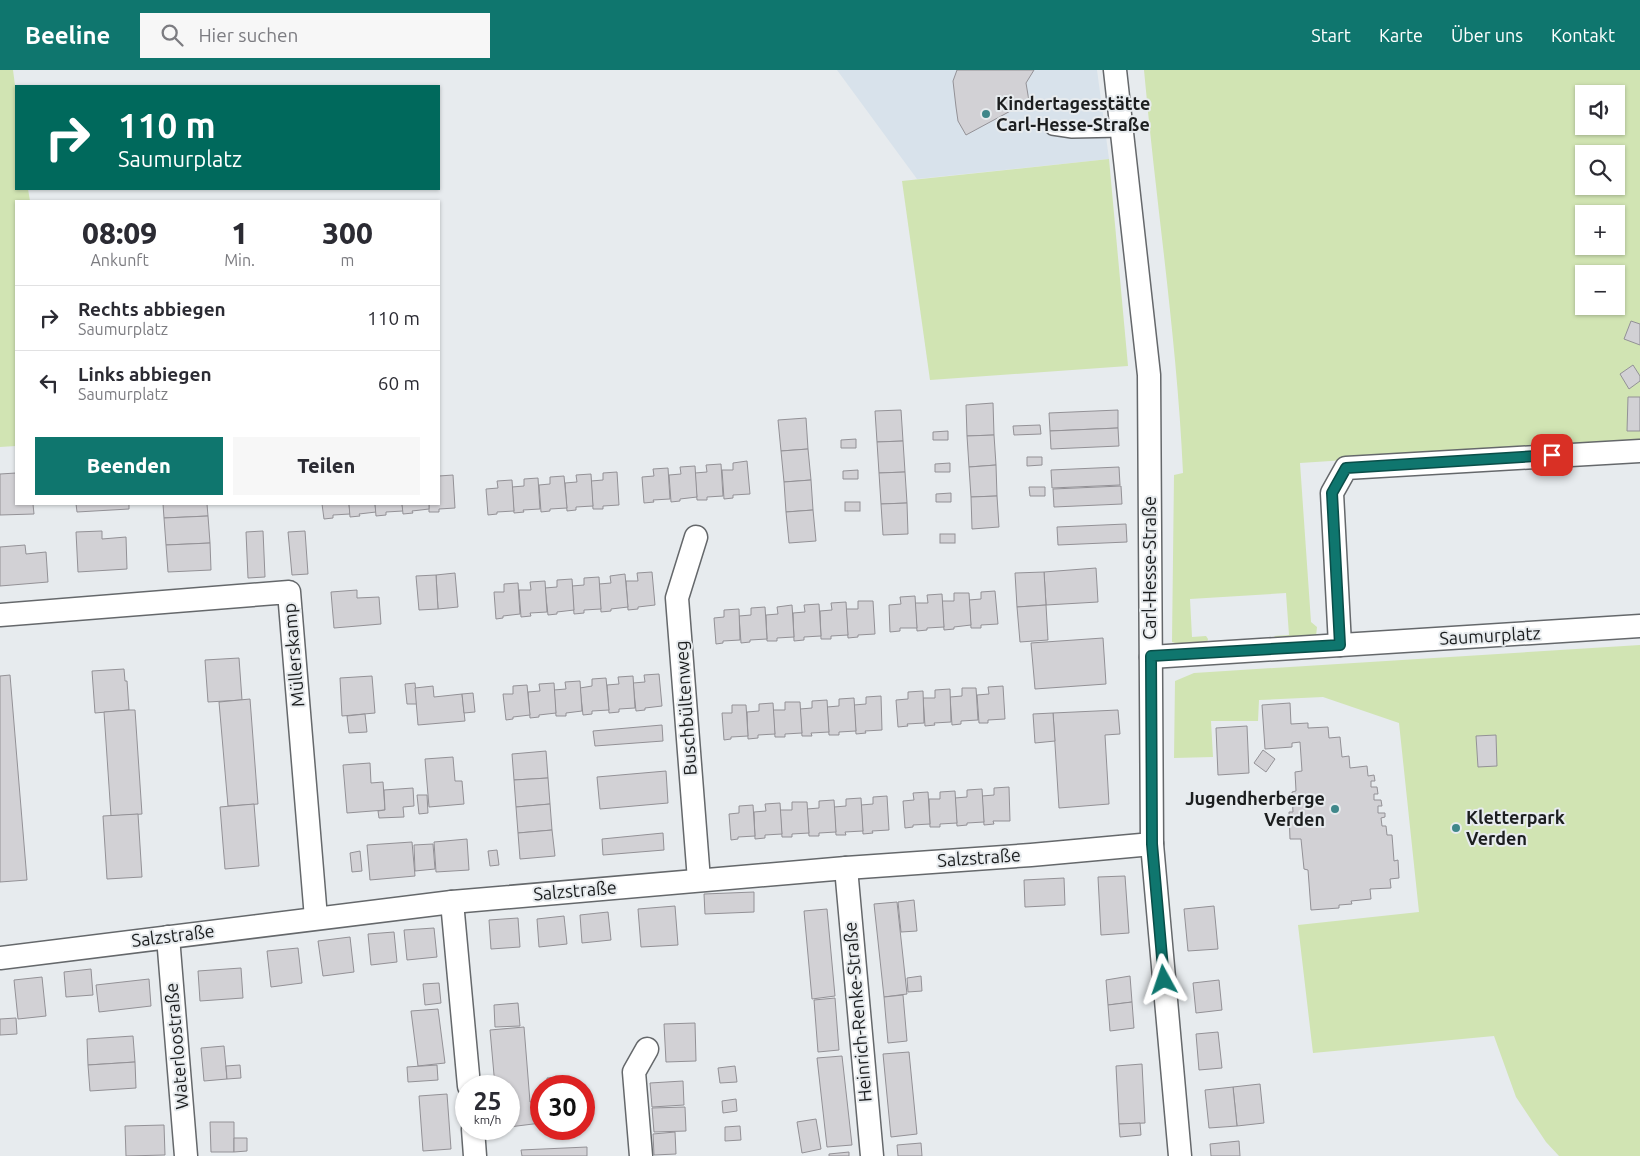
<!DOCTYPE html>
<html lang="de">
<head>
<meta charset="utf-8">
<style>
	:root { --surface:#fff; --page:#f7f7f7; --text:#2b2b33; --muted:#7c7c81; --line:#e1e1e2; --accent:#0f766e }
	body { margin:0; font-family:Ubuntu,sans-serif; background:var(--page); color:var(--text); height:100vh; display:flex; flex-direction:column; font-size:19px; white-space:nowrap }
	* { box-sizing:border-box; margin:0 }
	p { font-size:16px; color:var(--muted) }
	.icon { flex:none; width:28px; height:28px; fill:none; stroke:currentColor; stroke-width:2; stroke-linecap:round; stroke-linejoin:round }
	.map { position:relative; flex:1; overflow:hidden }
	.details { position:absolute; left:15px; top:130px; width:425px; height:305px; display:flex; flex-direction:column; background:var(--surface); border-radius:0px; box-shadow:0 1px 4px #0004 }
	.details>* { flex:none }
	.guide { position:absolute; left:15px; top:15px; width:425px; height:105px; border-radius:0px; box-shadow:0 1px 4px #0004; background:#00695c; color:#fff; overflow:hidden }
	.tools { position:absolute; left:1575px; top:15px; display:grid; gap:10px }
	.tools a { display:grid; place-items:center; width:50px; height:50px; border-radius:0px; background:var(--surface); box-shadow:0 1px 4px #0004; font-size:25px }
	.speed { position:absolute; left:455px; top:1005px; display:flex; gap:10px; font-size:25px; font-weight:700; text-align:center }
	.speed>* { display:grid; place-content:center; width:65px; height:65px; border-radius:50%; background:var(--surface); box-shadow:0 1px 4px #0004; line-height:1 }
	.speed small { font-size:12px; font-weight:400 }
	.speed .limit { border:8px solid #d22; background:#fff; color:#111 }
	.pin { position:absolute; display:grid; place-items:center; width:42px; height:42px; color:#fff; margin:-21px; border-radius:10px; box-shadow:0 2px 8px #0006 }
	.me { position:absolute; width:55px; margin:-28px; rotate:355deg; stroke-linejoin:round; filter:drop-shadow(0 0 4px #0008) }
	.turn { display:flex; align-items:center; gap:18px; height:105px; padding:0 20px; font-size:22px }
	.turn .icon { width:65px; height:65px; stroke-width:2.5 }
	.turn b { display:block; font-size:35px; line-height:42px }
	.eta { display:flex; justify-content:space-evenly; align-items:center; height:85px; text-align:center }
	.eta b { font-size:30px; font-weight:800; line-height:35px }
	.cta { display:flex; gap:10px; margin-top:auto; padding:10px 20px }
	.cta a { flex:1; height:58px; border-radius:0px; background:var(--accent); color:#fff; font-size:20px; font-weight:800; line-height:58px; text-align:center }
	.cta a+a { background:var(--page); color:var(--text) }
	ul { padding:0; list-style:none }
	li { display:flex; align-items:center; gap:15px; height:65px; padding:0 20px; border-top:1px solid var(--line) }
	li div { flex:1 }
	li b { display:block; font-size:19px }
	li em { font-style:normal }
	header { display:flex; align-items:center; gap:30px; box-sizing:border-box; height:70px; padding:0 25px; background:var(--accent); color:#fff }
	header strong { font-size:24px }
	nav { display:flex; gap:28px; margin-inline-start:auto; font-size:18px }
	.search { width:350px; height:45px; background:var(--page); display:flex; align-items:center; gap:12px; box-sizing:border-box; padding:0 18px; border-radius:0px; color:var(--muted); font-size:19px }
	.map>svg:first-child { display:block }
	.built { fill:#d8e2eb }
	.green { fill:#d1e4b3; fill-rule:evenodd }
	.building { fill:#d2d1d5; stroke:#939196 }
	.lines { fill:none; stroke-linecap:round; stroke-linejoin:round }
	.service-casing { stroke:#65686b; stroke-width:14 }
	.minor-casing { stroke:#65686b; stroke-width:25 }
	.service { stroke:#fff; stroke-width:11 }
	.minor { stroke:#fff; stroke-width:22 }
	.route-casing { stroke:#0a4d48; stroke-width:12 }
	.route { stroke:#0f766e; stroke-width:9 }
	.poi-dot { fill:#3f878a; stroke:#e7ebee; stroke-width:2 }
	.labels { text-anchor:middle; stroke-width:4; stroke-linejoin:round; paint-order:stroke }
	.poi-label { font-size:18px; font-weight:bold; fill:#1c1e1f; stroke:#e7ebee; text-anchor:start }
	.street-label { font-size:18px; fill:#1c1e1f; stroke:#e7ebee }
</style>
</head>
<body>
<header>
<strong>Beeline</strong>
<div class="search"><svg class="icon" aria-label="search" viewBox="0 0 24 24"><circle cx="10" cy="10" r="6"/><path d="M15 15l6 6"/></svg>Hier suchen</div>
<nav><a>Start</a><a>Karte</a><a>Über uns</a><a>Kontakt</a></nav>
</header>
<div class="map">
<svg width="1640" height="1086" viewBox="0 0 1640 1086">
	<rect width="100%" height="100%" fill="#e7ebee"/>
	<!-- built -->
	<path class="built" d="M837,0H1097L1109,89L917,109Z"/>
	<!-- green -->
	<g class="green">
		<path d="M0,0H13L16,23V119H28L30,131H16V376L0,377Z"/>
		<path d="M1144,0H1640V373L1623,372L1300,393L1311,552L1317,557L1316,566L1278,569L1274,566L1289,565L1286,523L1190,529L1192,567L1206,566L1208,569L1207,573L1178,574L1172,572L1174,405L1183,403C1177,268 1156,134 1144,0ZM1584,24H1616V56H1584ZM1584,84H1616V116H1584ZM1584,144H1616V176H1584ZM1584,204H1616V236H1584Z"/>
		<path d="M1109,89L1128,296L930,310L902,111Z"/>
		<path d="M1640,575V1086H1559L1546,1072L1516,1027L1494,966L1313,983L1298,855L1419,842L1399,653L1323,627L1259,630L1258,651H1211L1213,687L1174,688L1175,611L1194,603Z"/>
	</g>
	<!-- building -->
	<g class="building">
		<path d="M957,0H1034L1026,13L1029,31L966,65L958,51L956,37L953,11Z"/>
		<path d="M1631,251L1640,254V275L1624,269Z"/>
		<path d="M1633,295L1640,306V311L1629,319L1620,304Z"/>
		<path d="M1628,327H1640V361H1627Z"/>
		<path d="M993,333L994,365L967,366L966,335Z"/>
		<path d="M901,340L903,371L877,372L875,341Z"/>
		<path d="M1118,340V358L1050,361L1049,343Z"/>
		<path d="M806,348L808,379L781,381L778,350Z"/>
		<path d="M1040,355L1041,364L1014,365L1013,356Z"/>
		<path d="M1118,358L1119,376L1051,379L1050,361Z"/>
		<path d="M948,361V370H933V362Z"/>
		<path d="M994,365L996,395L969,397L967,366Z"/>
		<path d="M856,369V378H841V370Z"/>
		<path d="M903,371L905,402L879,403L877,372Z"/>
		<path d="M808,379L811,410L784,412L781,381Z"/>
		<path d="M1027,387H1042V395L1027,396Z"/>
		<path d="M747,391L750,424L733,425V428L724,429L722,400H733V393Z"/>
		<path d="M950,393V402H935V394Z"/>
		<path d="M721,394L723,426L707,427V430H697L695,403L707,402L706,395Z"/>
		<path d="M996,395L997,426L971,427L969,397Z"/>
		<path d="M695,396L697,427L680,429V431L671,432L669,405L681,404L680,397Z"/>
		<path d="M1119,397L1120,415L1052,418L1051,400Z"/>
		<path d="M668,398L670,429L653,430L654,432L644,433L642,407L654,406L653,399Z"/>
		<path d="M858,400V409H843V401Z"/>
		<path d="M617,402L619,435L603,436V439H593L591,411L603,410V403Z"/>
		<path d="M905,402L907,433L881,434L879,403Z"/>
		<path d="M16,403V434H33L34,444L0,445V404Z"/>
		<path d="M591,404L593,436L576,437V440L567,441L565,413L577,412L576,405Z"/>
		<path d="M453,405L455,438L439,439V442H429V434H439V406Z"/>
		<path d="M564,406L567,438L550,439V441L541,442L539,415L550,414V407Z"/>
		<path d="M538,408L540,439L523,440L524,442L514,443L512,417L524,416V409Z"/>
		<path d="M512,410L514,441L497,442V444L488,445L486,419L498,418L497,411Z"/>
		<path d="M811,410L813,440L786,442L784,412Z"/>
		<path d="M1121,416L1122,434L1054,437L1053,419Z"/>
		<path d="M1029,417H1045V426H1030Z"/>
		<path d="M951,423V432H936V424Z"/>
		<path d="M997,426L999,457L972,459L971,427Z"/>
		<rect x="845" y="432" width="15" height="9"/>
		<path d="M907,433L908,464L883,465L881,434Z"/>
		<path d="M76,434H129V439L77,442Z"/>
		<path d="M163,434H207L208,446L164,448Z"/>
		<path d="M322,434H349L350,444L333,445V448L324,449Z"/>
		<path d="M349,434H375L376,442L359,444L360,446L350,447Z"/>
		<path d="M375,434H402L403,441L386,442V445L376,446Z"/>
		<path d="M402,434H429V439L412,441L413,443L403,444Z"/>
		<path d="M813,440L816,471L789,473L786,442Z"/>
		<path d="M208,446L210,473L166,475L164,448Z"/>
		<path d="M1126,454L1127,472L1058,475L1057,457Z"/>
		<path d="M102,461V469L126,467L127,499L78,502L76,462Z"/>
		<path d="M263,461L265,507L248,508L246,462Z"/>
		<path d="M305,461L308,504L292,505L288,462Z"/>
		<rect x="940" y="464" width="15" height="9"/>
		<path d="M210,473L211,500L168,502L166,475Z"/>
		<path d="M25,475L26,484L46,482L48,512L0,516V477Z"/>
		<path d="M1096,498L1098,532L1046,535L1044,502Z"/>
		<path d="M652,502L655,535L638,537V539L628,540L626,511H638L637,503Z"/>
		<path d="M1044,502L1046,535L1017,537L1015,503Z"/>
		<path d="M455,503L458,537L438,539L436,505Z"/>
		<path d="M625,504L628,537L611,539V541L601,542L599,514L611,513L610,506Z"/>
		<path d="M436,505L438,539L419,540L416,506Z"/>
		<path d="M599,507L601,539L584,540V543L574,544L572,516L584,515V508Z"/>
		<path d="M572,509L574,540L557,542V544L548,545L545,518L557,517V510Z"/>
		<path d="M545,511L547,542L530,543L531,546L521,547L519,520H531L530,512Z"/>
		<path d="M518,513L520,544L503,546V548L496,549L494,522H504V514Z"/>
		<path d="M357,520V528L379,527L381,554L334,558L331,522Z"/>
		<path d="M995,521L998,554L981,555V558H971L969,530L981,529V522Z"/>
		<path d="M954,523H969L971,555L954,557V559L944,560L942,531H954Z"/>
		<path d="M942,524L944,557L927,558V560L917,561L915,533H928L927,525Z"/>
		<path d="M915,526L917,558H900V561L890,562L889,535L901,534L900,527Z"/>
		<path d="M858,531H873L875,564L858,565V567L848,568L846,539H858Z"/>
		<path d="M846,532L848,565L831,566V569H821L820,541L832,540L831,533Z"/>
		<path d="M819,534L821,566L804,567V570L794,571L793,543L805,542L804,535Z"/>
		<path d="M792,535L794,567L777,568V571H767L766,545L778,544L777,537Z"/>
		<path d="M1046,535L1048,570L1020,572L1017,537Z"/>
		<path d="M765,537L767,569L750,570V572L741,573L739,546L751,545V538Z"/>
		<path d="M739,539L740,570L723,571V573L716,574L714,548L724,547V540Z"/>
		<path d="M1103,568L1106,614L1035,619L1031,573Z"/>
		<path d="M239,588L242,630L208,632L205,590Z"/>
		<path d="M124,599L125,611H127L129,640L95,643L92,601Z"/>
		<path d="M659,604L662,636L645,638V640L636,641L633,613L645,612L644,605Z"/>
		<path d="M10,605L27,810L0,812V606Z"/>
		<path d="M372,606L375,643L342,646L340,608Z"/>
		<path d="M633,606L635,638L619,639V642L609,643L607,615L619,614L618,607Z"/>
		<path d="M606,608L609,640L592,641V644L583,645L580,618L592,616V609Z"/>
		<path d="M580,611L582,641L566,643V646H556L554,620L566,619L565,612Z"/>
		<path d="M415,613L417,634H407L405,614Z"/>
		<path d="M554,613L556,643L539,645V647L530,648L528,622L540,621L539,614Z"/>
		<path d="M527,615L530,645L513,647V649L506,650L503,624H513V616Z"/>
		<path d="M433,616L434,627L462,624L465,651L418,655L415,618Z"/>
		<path d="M1003,616L1005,649L988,650V653H979L977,625L989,624L988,617Z"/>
		<path d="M962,618H976L978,650L961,651V654L952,655L950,627L962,626Z"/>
		<path d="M950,619L951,652L934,653L935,655L925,656L923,628H935V620Z"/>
		<path d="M923,621L924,653L907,654L908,656L898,657L896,630L908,629V622Z"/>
		<path d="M473,623L475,642L464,643L462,624Z"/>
		<path d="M881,626L882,660L865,661L866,663L856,664L854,635L866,634V627Z"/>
		<path d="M854,628L856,661L839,662V665H829L827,637L839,636V629Z"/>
		<path d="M250,629L258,734L228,736L219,632Z"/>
		<path d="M827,630L829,662L811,663L812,666H802L800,639L812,638V631Z"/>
		<path d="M785,632H800L802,663L785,664V667H775L773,640H785Z"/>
		<path d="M773,633L775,664L758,665V668L748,669L747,642L759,641V634Z"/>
		<path d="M1290,633L1291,654L1308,653V658L1328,657L1329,668L1340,667L1342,687L1349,686L1350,698L1367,696L1368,706L1374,705L1375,711H1371V717H1377L1378,724H1374V730H1381L1382,736H1378V743H1385V747L1381,748L1382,756H1386L1387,765H1392L1394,791L1398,790L1399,808L1390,809L1391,818L1370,819L1371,829L1351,831L1352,834L1339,835V838L1311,840L1308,800L1304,799L1301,769H1290L1289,742H1293L1292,722L1296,721L1295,702L1302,701L1300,672L1292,673V677L1265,679L1262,635Z"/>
		<path d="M732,635H746L748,666L731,667V669L724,670L722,643H732Z"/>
		<path d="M129,640H135L142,744L111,746L104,642Z"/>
		<path d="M1118,640L1120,664L1105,665L1109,734L1059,738L1053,643Z"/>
		<path d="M1053,643L1055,671L1035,673L1033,644Z"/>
		<path d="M365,644L367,662L349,663L347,646Z"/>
		<path d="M662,655L663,671L595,676L593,661Z"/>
		<path d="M1247,656L1249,703L1218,705L1216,658Z"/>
		<path d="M1496,665L1497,696L1478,697L1476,666Z"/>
		<path d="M1263,680L1275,689L1266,702L1254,693Z"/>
		<path d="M546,681L548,708L514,710L512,684Z"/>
		<path d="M453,687L455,711H462L464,734L429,737L425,689Z"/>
		<path d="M370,693L371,713L383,712L385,740L347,743L343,695Z"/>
		<path d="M666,701L668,733L600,739L597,707Z"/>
		<path d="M548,708L550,734L516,737L514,710Z"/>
		<path d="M1009,717L1010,751H993L994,754L984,755L982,726L994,725V718Z"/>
		<path d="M413,718L414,736L403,737L404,747L379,748L378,741L385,740L384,720Z"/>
		<path d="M982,719L984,752L967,753V755L957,756L955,728L967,727V720Z"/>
		<path d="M955,721L957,753L940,754V757H930L929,729H940V722Z"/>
		<path d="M928,722L930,754L913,755V757L905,758L903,731L914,730L913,723Z"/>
		<path d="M417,725H427L428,743L419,744Z"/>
		<path d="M887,726L889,760L872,761L873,763L863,764L861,735L873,734V727Z"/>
		<path d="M861,728L863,761L845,762L846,765H836L834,737L846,736V729Z"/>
		<path d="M834,730L836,762L819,763V766H809L807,739L819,738V731Z"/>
		<path d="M792,732H807L809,763L792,764V767H782L780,740H792Z"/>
		<path d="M780,733L782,764L765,765V768L755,769L754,742L766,741L765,734Z"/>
		<path d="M254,734L259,796L225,799L220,737Z"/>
		<path d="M550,734L552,760L518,763L516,737Z"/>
		<path d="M753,735L755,766L738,767V769L731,770L729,744L739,743V736Z"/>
		<path d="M138,744L142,807L107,809L103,746Z"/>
		<path d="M552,760L555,786L520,789L518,763Z"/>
		<path d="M663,763L664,780L603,785L602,769Z"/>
		<path d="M467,769L469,800L436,802L434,772Z"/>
		<path d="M412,772L415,806L370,810L367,775Z"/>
		<path d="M433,774L435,799L415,801L414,775Z"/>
		<path d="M497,780L499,795L490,796L488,781Z"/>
		<path d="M360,781L362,801L352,802L350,783Z"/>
		<path d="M1125,806L1129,863L1101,865L1098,807Z"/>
		<path d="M1064,808L1065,835L1025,837L1024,810Z"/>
		<path d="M754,822V842L705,844L704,824Z"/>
		<path d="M914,830L917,861L901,862L898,832Z"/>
		<path d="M897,832L907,924L884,927L874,834Z"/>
		<path d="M675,836L678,875L641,877L638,839Z"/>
		<path d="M1214,836L1218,879L1188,881L1184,839Z"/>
		<path d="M827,839L835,926L812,929L804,841Z"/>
		<path d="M608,842L611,870L582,873L580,845Z"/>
		<path d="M564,846L567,874L539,877L537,849Z"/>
		<path d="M518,848L520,877L491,879L489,850Z"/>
		<path d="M434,858L437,887L407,890L404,860Z"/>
		<path d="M394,862L397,892L371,895L368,864Z"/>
		<path d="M350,867L354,902L323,906L318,871Z"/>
		<path d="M298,878L302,913L271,917L267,881Z"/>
		<path d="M241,898L243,928L200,931L198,901Z"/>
		<path d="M91,899L93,925L66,927L64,902Z"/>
		<path d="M921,906L922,921L908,922L907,908Z"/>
		<path d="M1130,906L1132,932L1108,935L1106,910Z"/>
		<path d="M42,907L46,946L18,949L14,910Z"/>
		<path d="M149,909L151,936L99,942L96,915Z"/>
		<path d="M1219,910L1222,940L1196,943L1193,913Z"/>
		<path d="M439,913L441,933L425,935L423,914Z"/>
		<path d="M903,925L907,971L888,973L884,927Z"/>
		<path d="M835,928L839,980L818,982L814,930Z"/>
		<path d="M1132,932L1134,958L1110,961L1108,935Z"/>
		<path d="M518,933L520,956L495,957L494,935Z"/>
		<path d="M438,939L445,993L418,996L411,941Z"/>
		<path d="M16,948L17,964L0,965V949Z"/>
		<path d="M695,953L696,991L666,992L664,954Z"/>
		<path d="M524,957L530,1032L541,1031V1053L509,1057V1016H495L490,960Z"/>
		<path d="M1218,962L1222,998L1199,1000L1196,964Z"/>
		<path d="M133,966L135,992L88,995L87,969Z"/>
		<path d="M224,976L227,1009L204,1011L201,978Z"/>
		<path d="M909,982L917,1064L891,1067L883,984Z"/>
		<path d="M842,986L852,1075L827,1077L817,988Z"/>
		<path d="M135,992L136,1018L90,1021L88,995Z"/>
		<path d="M1142,994L1145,1053L1119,1054L1116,996Z"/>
		<path d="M240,995L241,1008L227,1009L226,996Z"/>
		<path d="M437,995L438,1010L408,1012L407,997Z"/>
		<path d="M735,996L737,1012L720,1013L718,998Z"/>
		<path d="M562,1007L563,1016H547V1008Z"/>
		<path d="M683,1011L684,1035L652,1037L650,1013Z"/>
		<path d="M1260,1014L1264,1053L1237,1056L1233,1017Z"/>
		<path d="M1233,1017L1237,1056L1209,1058L1205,1020Z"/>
		<path d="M447,1024L451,1079L423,1081L419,1026Z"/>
		<path d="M736,1029L737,1041L723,1043L722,1031Z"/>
		<path d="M685,1037L686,1061L654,1062L652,1038Z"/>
		<path d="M816,1049L821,1079L802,1083L797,1052Z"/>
		<path d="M210,1052H234V1082H211Z"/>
		<path d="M1140,1053L1141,1065L1120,1067L1119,1054Z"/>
		<path d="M164,1055L165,1085L126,1086L125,1056Z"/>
		<path d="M740,1056L741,1070L725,1071V1057Z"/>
		<path d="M675,1062L676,1084L654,1085L653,1064Z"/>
		<path d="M234,1068H247V1081L234,1082Z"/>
		<path d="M1239,1071L1240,1086H1211L1210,1074Z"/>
		<path d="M921,1073L922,1086H898L897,1075Z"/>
		<path d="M587,1077V1086H522L521,1080Z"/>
		<path d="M849,1082V1086H829V1084Z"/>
	</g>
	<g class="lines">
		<!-- service casing -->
		<g class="service-casing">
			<path id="service" d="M1052,59L1072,62L1122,61"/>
		</g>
		<!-- minor casing -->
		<g class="minor-casing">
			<g id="minor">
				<path d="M1115,0L1149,305L1152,774L1180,1086"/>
				<path d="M696,467L677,528L699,810"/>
				<path d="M0,545L289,522L316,848"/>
				<path d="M1340,575L1332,423L1346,398L1640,381"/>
				<path d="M1151,587L1640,556"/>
				<path d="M846,798L872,1086"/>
				<path d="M452,832L469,1016"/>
				<path d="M168,867L186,1086"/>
				<path d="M0,888L452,832L846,798L1031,785L1152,774"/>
				<path d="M473,1059L475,1086"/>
				<path d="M641,1086L634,1002L647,979"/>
			</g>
		</g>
		<!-- service -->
		<use href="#service" class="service"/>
		<!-- minor -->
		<use href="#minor" class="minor"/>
	</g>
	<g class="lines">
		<!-- route casing -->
		<g class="route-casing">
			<path id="route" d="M1164,910L1152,774L1151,586L1340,575L1332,423L1346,398L1552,385"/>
		</g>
		<!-- route -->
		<use href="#route" class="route"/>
	</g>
	<!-- markers -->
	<g class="poi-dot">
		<circle cx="986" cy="44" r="5"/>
		<circle cx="1335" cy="739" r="5"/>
		<circle cx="1456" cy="758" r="5"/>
	</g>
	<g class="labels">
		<!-- poi labels -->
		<g class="poi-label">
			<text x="996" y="40">Kindertagesstätte<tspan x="996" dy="21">Carl-Hesse-Straße</tspan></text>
			<text x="1325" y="735" text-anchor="end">Jugendherberge<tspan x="1325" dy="21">Verden</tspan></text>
			<text x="1466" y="754">Kletterpark<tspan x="1466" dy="21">Verden</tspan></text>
		</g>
		<!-- street labels -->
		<g class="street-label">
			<text transform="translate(1150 498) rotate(-90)" y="6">Carl-Hesse-Straße</text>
			<text transform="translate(1490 566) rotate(-3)" y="6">Saumurplatz</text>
			<text transform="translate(294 585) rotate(-95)" y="6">Müllerskamp</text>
			<text transform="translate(686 638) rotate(-94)" y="6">Buschbültenweg</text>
			<text transform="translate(979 788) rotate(-4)" y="6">Salzstraße</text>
			<text transform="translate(575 821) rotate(-5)" y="6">Salzstraße</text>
			<text transform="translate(173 866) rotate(-7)" y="6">Salzstraße</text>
			<text transform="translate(858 942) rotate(-95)" y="6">Heinrich-Renke-Straße</text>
			<text transform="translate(177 976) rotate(-95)" y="6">Waterloostraße</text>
		</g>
	</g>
</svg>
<div class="tools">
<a><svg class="icon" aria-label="sound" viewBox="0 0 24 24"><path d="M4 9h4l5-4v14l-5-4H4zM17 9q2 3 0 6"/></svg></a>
<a><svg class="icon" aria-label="search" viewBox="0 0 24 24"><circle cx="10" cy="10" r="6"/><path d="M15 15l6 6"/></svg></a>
<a>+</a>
<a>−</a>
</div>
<div class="speed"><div>25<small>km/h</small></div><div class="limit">30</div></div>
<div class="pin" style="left:1552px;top:385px;background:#d93025"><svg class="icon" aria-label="arrive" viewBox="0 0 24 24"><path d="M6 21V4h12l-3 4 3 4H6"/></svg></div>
<svg class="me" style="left:1164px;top:910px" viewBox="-20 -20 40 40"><path d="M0-17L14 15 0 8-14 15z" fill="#0f766e" stroke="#fff" stroke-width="4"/></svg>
<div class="guide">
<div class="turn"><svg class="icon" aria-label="right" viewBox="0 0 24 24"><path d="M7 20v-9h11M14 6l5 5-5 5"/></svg><div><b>110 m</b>Saumurplatz</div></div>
</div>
<section class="details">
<div class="eta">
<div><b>08:09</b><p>Ankunft</p></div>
<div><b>1</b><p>Min.</p></div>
<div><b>300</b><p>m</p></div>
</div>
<ul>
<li><svg class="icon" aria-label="right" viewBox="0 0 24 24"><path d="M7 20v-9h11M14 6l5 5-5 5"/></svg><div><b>Rechts abbiegen</b><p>Saumurplatz</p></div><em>110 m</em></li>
<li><svg class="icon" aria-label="left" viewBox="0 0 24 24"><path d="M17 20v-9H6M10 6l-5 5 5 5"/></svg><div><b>Links abbiegen</b><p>Saumurplatz</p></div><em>60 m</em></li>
</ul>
<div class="cta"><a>Beenden</a><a>Teilen</a></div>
</section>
</div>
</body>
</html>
